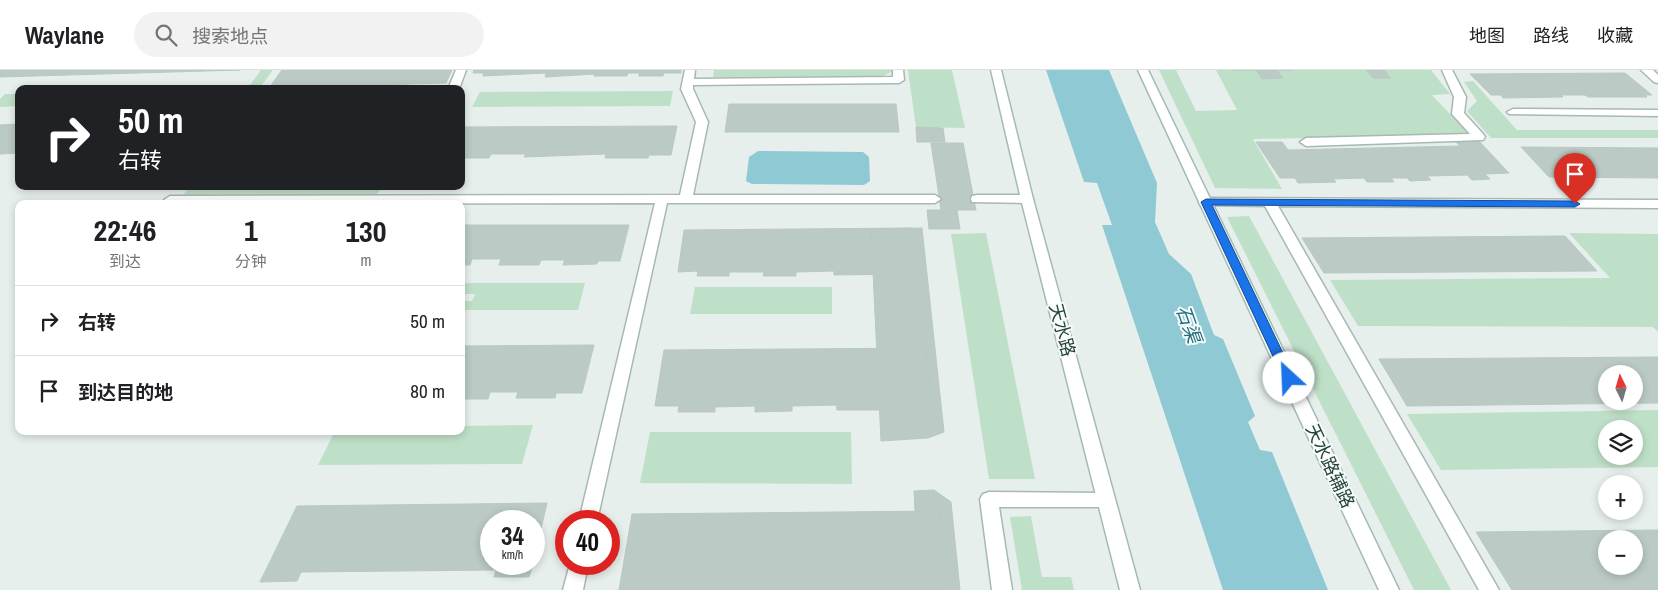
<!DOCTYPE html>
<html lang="zh">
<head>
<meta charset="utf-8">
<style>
	:root { --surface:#fff; --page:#f2f2f2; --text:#202124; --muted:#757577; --line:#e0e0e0 }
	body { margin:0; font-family:"Archivo Narrow","Noto Sans SC",sans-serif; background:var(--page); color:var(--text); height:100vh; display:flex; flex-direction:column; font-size:19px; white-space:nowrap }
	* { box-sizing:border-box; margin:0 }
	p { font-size:16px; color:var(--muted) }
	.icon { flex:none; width:28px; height:28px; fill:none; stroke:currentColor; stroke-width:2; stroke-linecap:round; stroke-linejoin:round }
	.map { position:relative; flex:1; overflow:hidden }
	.sheet { position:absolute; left:15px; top:130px; width:450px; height:235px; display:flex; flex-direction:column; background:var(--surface); border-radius:10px; box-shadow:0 2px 8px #0003 }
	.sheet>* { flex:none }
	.guide { position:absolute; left:15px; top:15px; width:450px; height:105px; border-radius:10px; box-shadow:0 2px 8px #0003; background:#202124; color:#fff; overflow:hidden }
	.needle { width:32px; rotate:355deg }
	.controls { position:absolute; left:1598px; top:295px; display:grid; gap:10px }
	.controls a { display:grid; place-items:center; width:45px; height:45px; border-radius:50%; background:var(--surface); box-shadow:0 2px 8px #0003; font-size:25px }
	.speed { position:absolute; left:480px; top:440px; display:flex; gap:10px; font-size:25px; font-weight:700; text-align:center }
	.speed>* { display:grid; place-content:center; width:65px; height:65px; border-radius:50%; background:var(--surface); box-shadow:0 2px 8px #0003; line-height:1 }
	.speed small { font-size:12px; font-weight:400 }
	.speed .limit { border:8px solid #d22; background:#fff; color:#111 }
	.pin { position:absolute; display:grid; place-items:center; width:42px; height:42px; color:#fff; margin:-51px -21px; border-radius:50% 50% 50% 0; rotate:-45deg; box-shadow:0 0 5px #0007 }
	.pin .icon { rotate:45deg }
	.me { position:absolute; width:55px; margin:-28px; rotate:335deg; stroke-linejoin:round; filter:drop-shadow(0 0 4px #0008) }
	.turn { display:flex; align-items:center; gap:18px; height:105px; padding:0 20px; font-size:22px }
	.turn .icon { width:65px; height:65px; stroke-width:2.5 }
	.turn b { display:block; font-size:35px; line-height:42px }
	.eta { display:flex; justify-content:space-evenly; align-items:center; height:85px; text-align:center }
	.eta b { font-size:30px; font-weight:700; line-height:35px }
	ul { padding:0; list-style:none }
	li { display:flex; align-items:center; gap:15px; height:70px; padding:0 20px; border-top:1px solid var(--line) }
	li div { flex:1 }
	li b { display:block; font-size:19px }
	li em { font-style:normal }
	header { display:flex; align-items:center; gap:30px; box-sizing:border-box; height:70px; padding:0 25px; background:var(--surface); border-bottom:1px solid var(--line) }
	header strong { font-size:24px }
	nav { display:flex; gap:28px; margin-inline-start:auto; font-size:18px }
	.search { width:350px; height:45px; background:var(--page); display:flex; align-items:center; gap:12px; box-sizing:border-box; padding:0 18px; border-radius:28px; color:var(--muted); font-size:19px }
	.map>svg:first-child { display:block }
	.green { fill:#bfe0c8; fill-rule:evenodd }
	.water { fill:#8ec9d4 }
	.building { fill:#bbcac4; stroke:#b8c9c2; fill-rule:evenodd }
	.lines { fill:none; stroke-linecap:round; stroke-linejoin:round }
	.lane-casing { stroke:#a8b8b2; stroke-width:3 }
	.secondary-casing { stroke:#a4bbb3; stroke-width:3 }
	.lane { fill:#fff; fill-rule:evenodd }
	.secondary { fill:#fff; fill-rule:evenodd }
	.route { fill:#1a73e8; stroke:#114b97 }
	.labels { text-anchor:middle; stroke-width:4; stroke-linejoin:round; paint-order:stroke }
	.street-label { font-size:18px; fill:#24423a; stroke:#f7fbf9 }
	.water-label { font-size:19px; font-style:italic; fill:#1c6f80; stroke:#f7fbf9 }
</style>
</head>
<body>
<header>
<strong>Waylane</strong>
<div class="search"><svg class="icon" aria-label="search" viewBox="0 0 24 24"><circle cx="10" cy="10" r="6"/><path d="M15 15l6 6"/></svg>搜索地点</div>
<nav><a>地图</a><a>路线</a><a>收藏</a></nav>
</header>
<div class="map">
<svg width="1658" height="520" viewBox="0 0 1658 520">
	<rect width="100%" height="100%" fill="#e6efeb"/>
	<!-- green -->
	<g class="green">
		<path d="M261,0H273L259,19H247Z"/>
		<path d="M714,0H893V1L883,6L713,7Z"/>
		<path d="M908,0H952L965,58L916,57Z"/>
		<path d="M1159,0H1176L1196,41L1237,40L1216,0H1256L1263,9L1283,8L1277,0H1366L1373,8L1391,7L1384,0H1431L1450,24L1432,25L1470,65L1253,69L1282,119L1215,118Z"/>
		<path d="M1473,11L1517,60H1658V68H1491L1467,41L1477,31L1464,12Z"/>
		<path d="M673,21L670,36L472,37L480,22Z"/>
		<path d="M5,24H19V36L0,37V29Z"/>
		<path d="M258,116H383L377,124L183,125L189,118Z"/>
		<path d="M1249,146L1451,520H1414L1227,147Z"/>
		<path d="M986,163L1035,409H989L951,164Z"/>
		<path d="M1569,163L1658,164V262L1653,257L1358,256L1330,210L1610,208Z"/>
		<path d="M461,213H585L578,240H461V231H472L475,224H461Z"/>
		<path d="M695,217H832V244H690Z"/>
		<path d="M1658,340V397L1441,400L1407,344ZM1606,359H1634V386H1606Z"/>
		<path d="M533,355L522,394L318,395L335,361H461V356Z"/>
		<path d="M650,362H851L852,414L640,413Z"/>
		<path d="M1031,446L1042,507H1071L1074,520H1022L1010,447Z"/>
	</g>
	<!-- water -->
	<g class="water">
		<path d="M1046,0H1109L1157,113L1155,152L1169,184L1191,204L1214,265L1223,269L1255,346L1248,352L1260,380L1272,382L1328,520H1223L1102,155H1112L1097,113L1084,112Z"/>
		<path d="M758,81L863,82L869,87L870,111L864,115L752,114L746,111L749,87Z"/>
	</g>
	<!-- building -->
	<g class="building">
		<path d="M0,0H240L0,7Z"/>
		<path d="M282,0H452L446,13L269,18Z"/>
		<path d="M474,0H681V3H664L663,6H639V3H628L627,6H594L595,4L545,7L546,3L483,6L484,3H473Z"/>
		<path d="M1232,0H1294H1277L1283,8L1262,9L1256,0Z"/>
		<path d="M1366,0H1384L1391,8H1373Z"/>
		<path d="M1625,3L1652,25H1644L1647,27H1588L1585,25H1560L1563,27L1503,28L1501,25H1491L1470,4Z"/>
		<path d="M729,34H896L899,62H725Z"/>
		<path d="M19,54V83L0,84V55Z"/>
		<path d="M677,56L671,85H649L648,88H605L606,84L524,87L526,84H491L489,88H461V57Z"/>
		<path d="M916,57L943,58L945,72H917Z"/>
		<path d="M1477,69L1509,103L1485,104L1490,109L1472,110L1467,105L1427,106L1431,110L1410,111L1407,108H1391L1394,112H1367L1364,108L1333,109L1336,112L1298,113L1295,108H1280L1256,72H1282L1288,80L1460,76L1454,70Z"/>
		<path d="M931,73H963L976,140H941Z"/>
		<path d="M1521,77L1658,78V108L1549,107Z"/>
		<path d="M927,140H957L960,159H929Z"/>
		<path d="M461,155H629L620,191H598L597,194L563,195L565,190H541L539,195H499L501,189H472L470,195H461Z"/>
		<path d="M912,158L917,201L901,202L902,204L834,205V201L796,202V206H763L764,202H729V206H697L698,201L678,202L684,160Z"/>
		<path d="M922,158L944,362L928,368L881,371L871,159Z"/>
		<path d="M1565,166L1597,201L1324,203L1302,168Z"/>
		<path d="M594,275L582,323H556L555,328H516L518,322H490L488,329H461V276Z"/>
		<path d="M926,278L932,335L914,336V340H837L836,335L792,336V341L755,342V336L715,337V342H678L679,336H655L664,280Z"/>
		<path d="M1658,287V333L1407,336L1379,289ZM1606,304H1634V331H1606Z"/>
		<path d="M934,420L951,432L960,520H919L914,421Z"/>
		<path d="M547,433L534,489V451H491V494H533L529,507H494L496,500L301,502L297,511L260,512L297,436Z"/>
		<path d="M939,441L948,520H619L632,444Z"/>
		<path d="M1658,460V520H1512L1476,462ZM1606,469H1634V496H1606Z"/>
	</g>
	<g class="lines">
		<!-- lane casing -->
		<g class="lane-casing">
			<g id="lane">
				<path d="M456,0H466L459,19H448Z"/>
				<path d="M685,0H695L694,9L893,7V0H903L904,10L899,13L693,15V19L708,52L693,125H935L941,129L935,133H667L597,451H579L655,133L169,134L164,130L170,126L680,125L696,52L681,19Z"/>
				<path d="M1442,0H1452L1466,27L1464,43L1483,64L1485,67L1483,70L1306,76L1300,72L1306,68L1470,64L1452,44L1454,27Z"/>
				<path d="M1641,0H1653L1658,5V13L1654,12Z"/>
				<path d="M1513,39L1658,40V46L1509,44L1507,42Z"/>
				<path d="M977,125H1027L1033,129L1027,133L972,132L971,129L972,126Z"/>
				<path d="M1205,128L1658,130V138L1278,136L1499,520H1479L1265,136L1200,135L1199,132L1200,129Z"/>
				<path d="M989,422L1106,423L1112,425L1115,430L1112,435L1106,437H999L1012,520H992L980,429L983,424Z"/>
				<path d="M570,494H588L583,520H563Z"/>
			</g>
		</g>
		<!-- secondary casing -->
		<g class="secondary-casing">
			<g id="secondary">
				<path d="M991,0H1001L1033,129L1140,520H1120L1021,129Z"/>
				<path d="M1138,0H1148L1399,520H1379Z"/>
			</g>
		</g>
		<!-- lane -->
		<use href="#lane" class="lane"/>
		<!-- secondary -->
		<use href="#secondary" class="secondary"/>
	</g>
	<!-- route -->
	<path class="route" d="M1206,129L1575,131L1580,134L1575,137L1212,135L1295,308L1289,313L1283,308L1201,132Z"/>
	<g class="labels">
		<!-- street labels -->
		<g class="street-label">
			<text transform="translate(1062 260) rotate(75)" y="6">天水路</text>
			<text transform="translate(1330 396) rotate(65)" y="6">天水路辅路</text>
		</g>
		<!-- water labels -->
		<g class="water-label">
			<text transform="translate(1189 254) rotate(70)" y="7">石渠</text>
		</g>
	</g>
</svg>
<div class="controls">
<a><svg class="needle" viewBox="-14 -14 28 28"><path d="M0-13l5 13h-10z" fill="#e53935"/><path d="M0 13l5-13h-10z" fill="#757577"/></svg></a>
<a><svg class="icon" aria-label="layers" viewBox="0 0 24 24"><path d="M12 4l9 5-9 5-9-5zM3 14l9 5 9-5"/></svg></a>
<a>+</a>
<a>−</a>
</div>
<div class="speed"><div>34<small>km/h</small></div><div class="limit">40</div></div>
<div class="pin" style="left:1575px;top:134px;background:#d93025"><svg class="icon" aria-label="arrive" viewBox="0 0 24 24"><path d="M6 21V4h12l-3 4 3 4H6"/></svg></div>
<svg class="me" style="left:1289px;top:308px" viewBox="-20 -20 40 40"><circle r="19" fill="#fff"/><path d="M0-13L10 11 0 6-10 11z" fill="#1a73e8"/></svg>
<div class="guide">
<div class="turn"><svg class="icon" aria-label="right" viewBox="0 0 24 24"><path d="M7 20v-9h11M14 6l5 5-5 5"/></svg><div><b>50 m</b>右转</div></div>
</div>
<section class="sheet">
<div class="eta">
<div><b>22:46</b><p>到达</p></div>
<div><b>1</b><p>分钟</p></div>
<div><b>130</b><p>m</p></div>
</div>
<ul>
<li><svg class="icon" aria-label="right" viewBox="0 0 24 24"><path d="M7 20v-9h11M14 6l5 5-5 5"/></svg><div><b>右转</b></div><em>50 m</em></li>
<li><svg class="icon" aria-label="arrive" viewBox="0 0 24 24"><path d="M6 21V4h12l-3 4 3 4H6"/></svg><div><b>到达目的地</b></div><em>80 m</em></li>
</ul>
</section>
</div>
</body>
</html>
